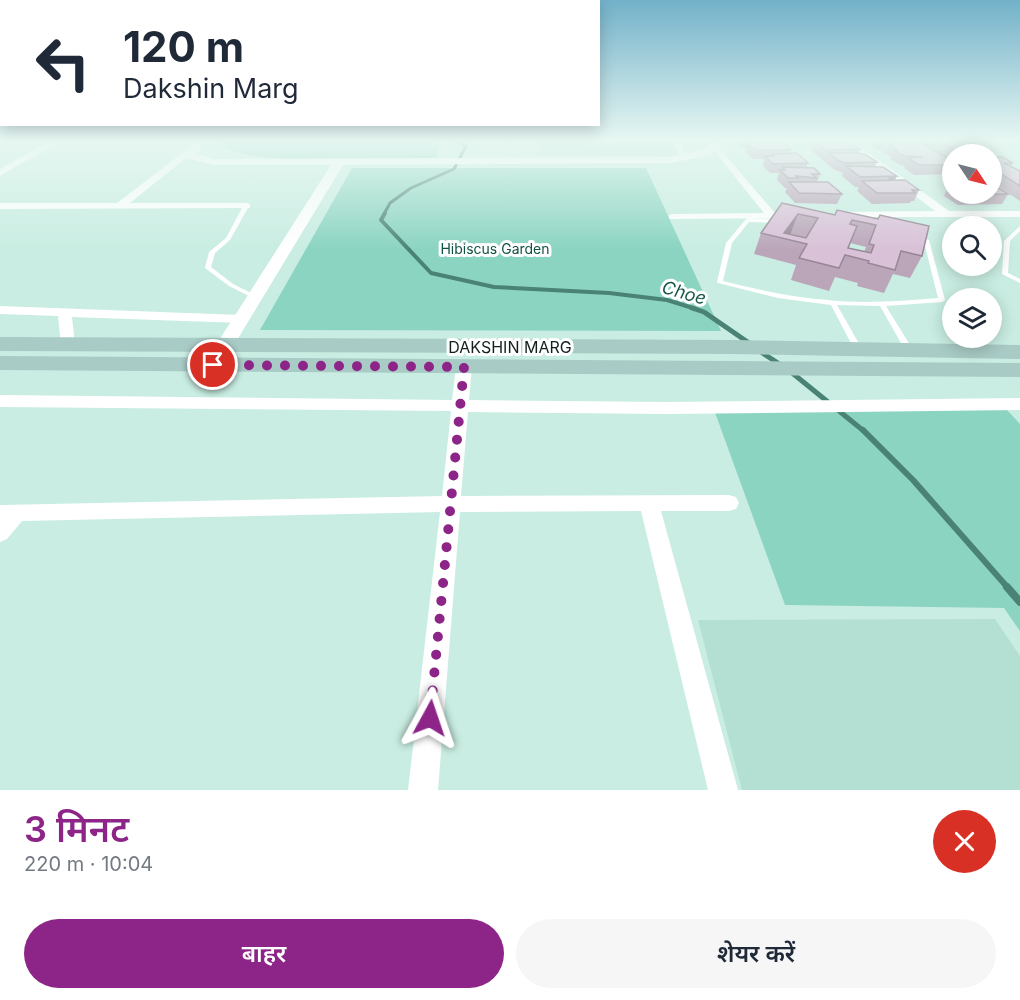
<!DOCTYPE html>
<html lang="hi">
<head>
<meta charset="utf-8">
<style>
	:root { --surface:#fff; --page:#f6f6f7; --text:#1f2937; --muted:#747a83; --accent:#8d2488 }
	body { margin:0; font-family:Inter,"Noto Sans Devanagari",sans-serif; background:var(--page); color:var(--text); height:100vh; display:flex; flex-direction:column; font-size:22px; white-space:nowrap }
	* { box-sizing:border-box; margin:0 }
	p { font-size:20px; color:var(--muted) }
	.icon { flex:none; width:33px; height:33px; fill:none; stroke:currentColor; stroke-width:2; stroke-linecap:round; stroke-linejoin:round }
	.map { position:relative; height:790px; overflow:hidden }
	.side { display:flex; flex-direction:column; background:var(--surface); flex:1 }
	.side>* { flex:none }
	.hud { position:absolute; left:0px; top:0px; width:600px; height:126px; box-shadow:0 3px 15px #0003; background:#fff; color:var(--text); overflow:hidden }
	.needle { width:39px; rotate:125deg }
	.tools { position:absolute; left:942px; top:144px; display:grid; gap:12px }
	.tools a { display:grid; place-items:center; width:60px; height:60px; border-radius:50%; background:var(--surface); box-shadow:0 3px 15px #0003; font-size:30px }
	.pin { position:absolute; display:grid; place-items:center; width:51px; height:51px; color:#fff; margin:-26px; border:3px solid #fff; border-radius:50%; box-shadow:0 2px 6px #0007 }
	.me { position:absolute; width:66px; margin:-33px; rotate:5deg; stroke-linejoin:round; filter:drop-shadow(0 0 4px #0008) }
	.turn { display:flex; align-items:center; gap:21px; height:126px; padding:0 24px; font-size:27px }
	.turn .icon { width:78px; height:78px; stroke-width:2.5 }
	.turn b { display:block; font-size:42px; line-height:51px }
	.round { display:grid; place-items:center; flex:none; width:63px; height:63px; border-radius:32px; background:var(--page) }
	.overview { display:flex; align-items:center; justify-content:space-between; height:102px; padding:0 24px }
	h1 { font-size:36px; font-weight:600; line-height:45px; color:var(--accent) }
	.primary-button { display:flex; gap:12px; margin-top:auto; padding:12px 24px }
	.primary-button a { flex:1; height:69px; border-radius:36px; background:var(--accent); color:#fff; font-size:24px; font-weight:600; line-height:69px; text-align:center }
	.primary-button a+a { background:var(--page); color:var(--text) }
	.map>svg:first-child { display:block }
	.built { fill:#b4dfd3 }
	.green { fill:#8bd4c1 }
	.lines { fill:none; stroke-linecap:round; stroke-linejoin:round }
	.stream-far4 { stroke:#4a8375; stroke-width:3 }
	.stream-far3 { stroke:#4a8375; stroke-width:4 }
	.stream-far2 { stroke:#4a8375; stroke-width:5 }
	.stream-far1 { stroke:#4a8375; stroke-width:6 }
	.stream { stroke:#4a8375; stroke-width:8 }
	.service { fill:#fff; fill-rule:evenodd }
	.minor { fill:#fff; fill-rule:evenodd }
	.tertiary { fill:#fff; fill-rule:evenodd }
	.secondary { fill:#a9cbc5; fill-rule:evenodd }
	.wall { fill:#bba6b9; fill-rule:evenodd }
	.shaded-wall { fill:#988796 }
	.building { fill:#d9c1d7; stroke:#988796; stroke-width:1.5; fill-rule:evenodd }
	.route { stroke:#8d2488; stroke-width:10; stroke-dasharray:0 18 }
	.labels { text-anchor:middle; stroke-width:6; stroke-linejoin:round; paint-order:stroke }
	.far-park-label { font-size:14px; fill:#0f5144; stroke:#fff }
	.street-label { font-size:16px; fill:#13201d; stroke:#fff }
	.water-label { font-size:18px; font-style:italic; fill:#175649; stroke:#fff }
</style>
</head>
<body>
<div class="map">
<svg width="1020" height="790" viewBox="0 0 1020 790">
	<rect width="100%" height="100%" fill="#c9ede2"/>
	<!-- built -->
	<g class="built">
		<path d="M538,140H695L694,145L687,151L668,156L538,155Z"/>
		<path d="M995,619L1020,656V790H742L698,620Z"/>
	</g>
	<!-- green -->
	<g class="green">
		<path d="M225,140H431L439,144L437,158C391,158 253,168 220,145Z"/>
		<path d="M352,168H646L721,331L260,330Z"/>
		<path d="M713,407L1006,409L1020,424V631L1004,608L785,605Z"/>
	</g>
	<g class="lines">
		<!-- stream-far4 -->
		<path class="stream-far4" d="M384,214L390,203L411,188L454,169L466,146L455,140"/>
		<!-- stream-far3 -->
		<path class="stream-far3" d="M385,213L381,220L431,273L494,287L609,293L667,300L696,309"/>
		<!-- stream-far2 -->
		<g class="stream-far2">
			<path d="M692,308L704,312L749,343"/>
			<path d="M761,352L781,365"/>
			<path d="M791,372L865,432"/>
		</g>
		<!-- stream-far1 -->
		<path class="stream-far1" d="M863,430L913,480L1009,589"/>
		<!-- stream -->
		<path class="stream" d="M1007,587L1020,602"/>
		<!-- service -->
		<g class="service">
			<path d="M246,204L249,206L230,240L215,253L211,267L233,284L257,296L258,297L255,299L229,286L205,268L209,252L226,238L243,206Z"/>
			<path d="M748,218L879,223L929,240L945,300L942,302L886,306L913,350L909,352L905,350L880,306L837,305L862,349L861,351H855L831,305L778,298L718,283L717,282L726,243L746,219ZM749,222L878,227L924,242L938,298C901,301 864,304 828,300C792,297 758,290 723,281L732,243Z"/>
			<path d="M1020,226V231L1010,241L1008,273L1020,279V283L1002,274L1004,241Z"/>
		</g>
		<!-- minor -->
		<g class="minor">
			<path d="M51,140H61L0,176V169Z"/>
			<path d="M672,140H680L687,160H681Z"/>
			<path d="M842,140H851L949,211H1020V217H835L834,215L839,212L935,211Z"/>
			<path d="M715,143L775,213L799,214V218L669,219V215L673,214L764,213L712,148Z"/>
			<path d="M193,145L197,148L196,150L130,203H246L250,204V208L0,209V203H117Z"/>
			<path d="M0,306L241,315L248,319L241,323L72,317L75,345L68,349L61,345L58,316L0,314Z"/>
			<path d="M464,362L472,367L469,400L667,402L1020,398V410L667,414L468,412L461,496L729,495L736,497L739,503L736,509L729,511H661L738,790H708L641,511L460,512L438,790H408L440,512L22,521L7,539L0,542V505L442,496L451,411L0,407V395L452,400L456,367Z"/>
		</g>
		<!-- tertiary -->
		<path class="tertiary" d="M197,140H207L196,154L215,159L670,157L702,150L709,145L705,140H716L720,146L710,155L670,163L343,165L234,345L225,351L216,345L331,165H215L185,158L183,156Z"/>
		<!-- secondary -->
		<g class="secondary">
			<path d="M0,337L733,340L1020,345V359L733,354L0,351Z"/>
			<path d="M0,356L1020,363V377L0,370Z"/>
		</g>
	</g>
	<!-- wall -->
	<g class="wall">
		<path d="M735,140H778L777,141L791,150L790,154L808,163L806,168L820,174L817,182L842,194L837,204L795,203L785,192L787,188H785L777,180L779,173H770L763,166L764,159H753L745,151L746,148H742L735,141Z"/>
		<path d="M805,140H841L840,141L860,149L859,153L877,162L875,166L894,181L919,190L914,201H911L910,203L872,204L857,191L859,187H855L842,176L843,173L833,169L812,151L813,147Z"/>
		<path d="M872,140H916L952,161V174L914,175L904,168L905,166L900,165L890,159L891,157L883,152V151H879L871,144Z"/>
		<path d="M917,140H968L967,142L976,147L975,150H984L993,155L992,157H1002L1013,163L1011,166L1020,171V201L992,182V154H952V161Z"/>
		<path d="M949,185H952V194H1008L1002,204L958,205L944,196Z"/>
		<path d="M782,203L835,215L878,219L922,256L910,278L893,274L884,293L857,286L858,283L835,277L829,291L791,280L796,265L754,254L761,233ZM850,243L866,247L864,252L848,248Z"/>
	</g>
	<!-- shaded-wall -->
	<g class="shaded-wall">
		<path d="M897,176L892,186L885,187L889,177Z"/>
		<path d="M798,214L790,235L784,233Z"/>
	</g>
	<!-- building -->
	<g class="building">
		<path d="M881,140H916L952,161V165H919L908,158L923,157L904,156L894,150H898L887,143L899,142L883,141Z"/>
		<path d="M937,140H968H951L967,142L976,147H964L968,150H984L993,155L963,154Z"/>
		<path d="M781,141L791,150H755L747,142Z"/>
		<path d="M815,141H849L860,149L829,150L831,153H858L866,155L877,162L845,163L837,160Z"/>
		<path d="M797,153L808,163L773,164L765,156H774L772,154Z"/>
		<path d="M992,157H1002L1013,163H1004L1020,171V186L992,168V165H997H992Z"/>
		<path d="M846,166L883,167L897,176L860,177Z"/>
		<path d="M783,167L814,168L820,174H812L816,178L796,176L798,178H788L780,170H785Z"/>
		<path d="M905,180L919,190H912L915,193H877L862,181Z"/>
		<path d="M789,182H828L842,194L799,193Z"/>
		<path d="M992,184L1008,194L963,195L962,194H992Z"/>
		<path d="M782,203L835,215L837,210L878,219L880,215L929,226L922,256L901,251L895,270L868,263L869,261L845,255L839,268L799,258L807,244L761,233ZM798,214L818,218L806,238L784,233ZM852,220L876,225L869,244L874,245L871,253L848,248L857,226L850,224Z"/>
	</g>
	<!-- sky -->
	<linearGradient id="sky" x2="0" y2="1"><stop stop-color="#72b1c9"/><stop offset="0.56" stop-color="#e7f7f2"/><stop offset="1" stop-color="#e7f7f2" stop-opacity="0"/></linearGradient>
	<rect width="1020" height="250" fill="url(#sky)"/>
	<g class="lines">
		<!-- route -->
		<path class="route" d="M213,365L464,367L430,718"/>
	</g>
	<g class="labels">
		<!-- far-park labels -->
		<g class="far-park-label">
			<text x="495" y="254">Hibiscus Garden</text>
		</g>
		<!-- street labels -->
		<g class="street-label">
			<text x="510" y="353">DAKSHIN MARG</text>
		</g>
		<!-- water labels -->
		<g class="water-label">
			<text transform="translate(684 293) rotate(16)" y="6">Choe</text>
		</g>
	</g>
</svg>
<div class="tools">
<a><svg class="needle" viewBox="-14 -14 28 28"><path d="M0-13l5 13h-10z" fill="#e53935"/><path d="M0 13l5-13h-10z" fill="#747a83"/></svg></a>
<a><svg class="icon" aria-label="search" viewBox="0 0 24 24"><circle cx="10" cy="10" r="6"/><path d="M15 15l6 6"/></svg></a>
<a><svg class="icon" aria-label="layers" viewBox="0 0 24 24"><path d="M12 4l9 5-9 5-9-5zM3 14l9 5 9-5"/></svg></a>
</div>
<div class="pin" style="left:213px;top:365px;background:#d93025"><svg class="icon" aria-label="arrive" viewBox="0 0 24 24"><path d="M6 21V4h12l-3 4 3 4H6"/></svg></div>
<svg class="me" style="left:430px;top:718px" viewBox="-20 -20 40 40"><path d="M0-17L14 15 0 8-14 15z" fill="#8d2488" stroke="#fff" stroke-width="4"/></svg>
<div class="hud">
<div class="turn"><svg class="icon" aria-label="left" viewBox="0 0 24 24"><path d="M17 20v-9H6M10 6l-5 5 5 5"/></svg><div><b>120 m</b>Dakshin Marg</div></div>
</div>
</div>
<section class="side">
<div class="overview"><div><h1>3 मिनट</h1><p>220 m · 10:04</p></div><a class="round" style="background:#d93025;color:#fff"><svg class="icon" aria-label="close" viewBox="0 0 24 24"><path d="M6 6l12 12M18 6L6 18"/></svg></a></div>
<div class="primary-button"><a>बाहर</a><a>शेयर करें</a></div>
</section>
</body>
</html>
